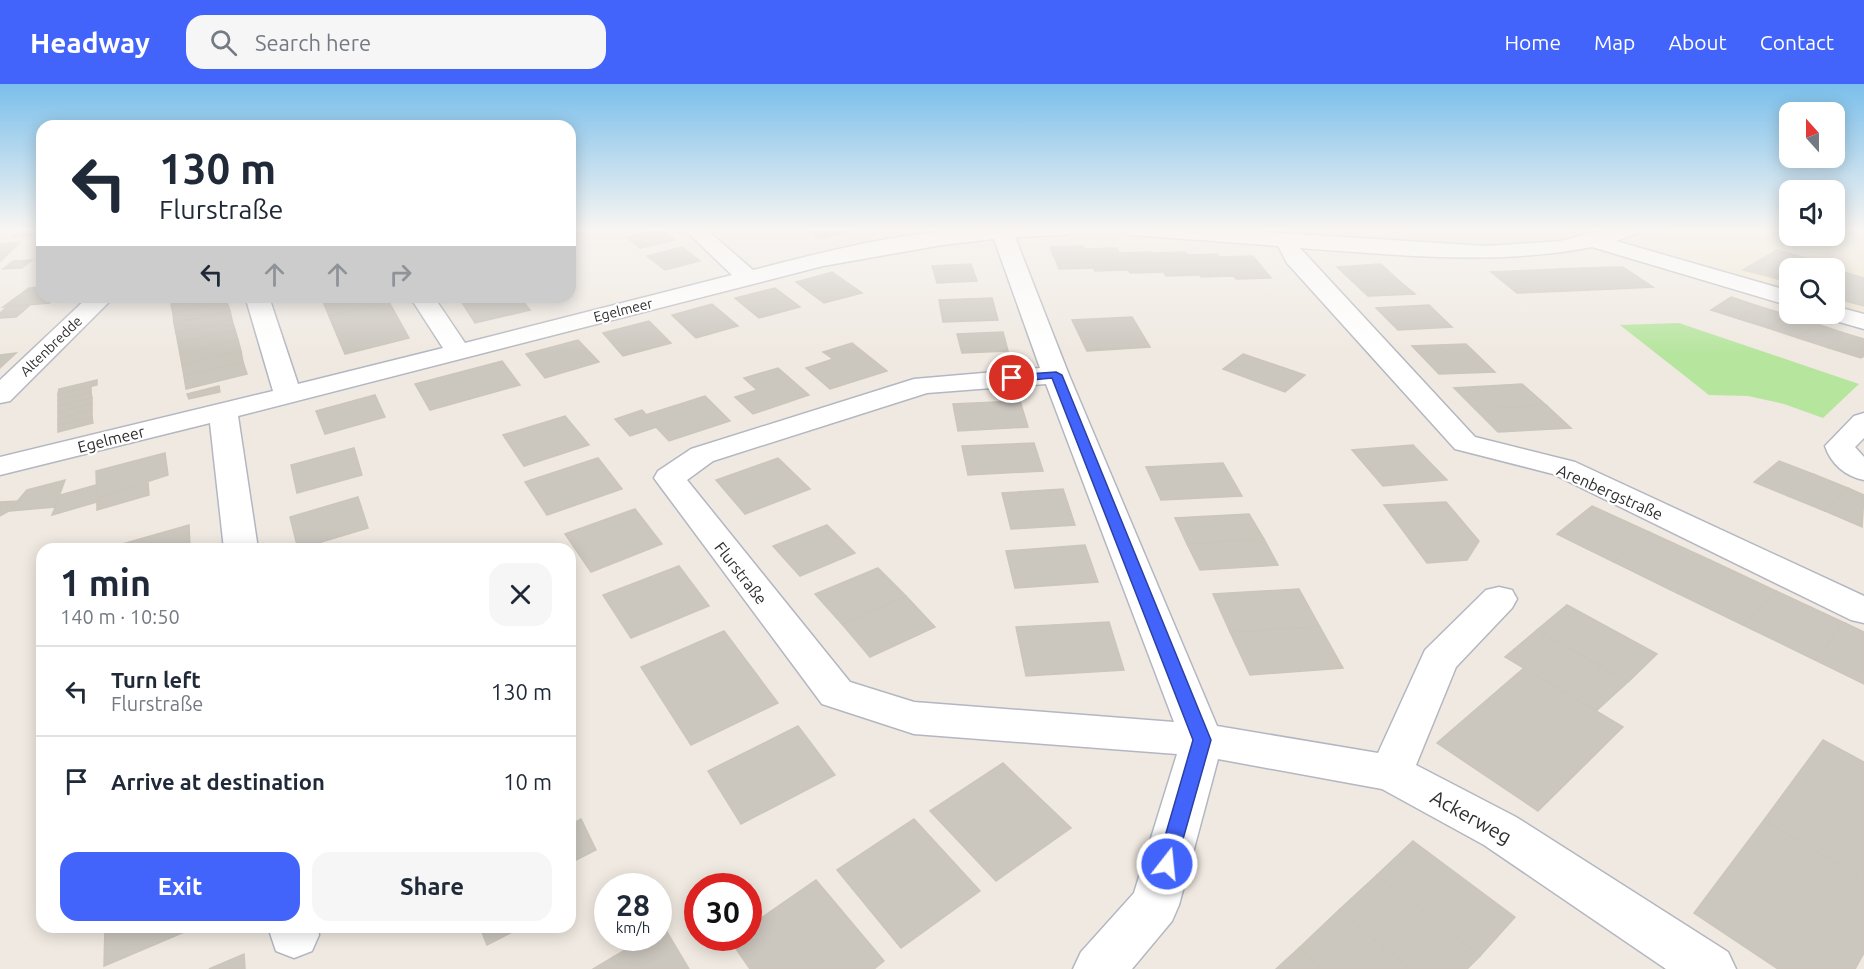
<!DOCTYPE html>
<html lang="en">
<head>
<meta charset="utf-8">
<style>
	:root { --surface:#fff; --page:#f6f6f7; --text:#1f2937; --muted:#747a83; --line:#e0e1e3; --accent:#4264fb }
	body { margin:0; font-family:Ubuntu,sans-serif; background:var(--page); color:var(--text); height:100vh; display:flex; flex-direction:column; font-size:22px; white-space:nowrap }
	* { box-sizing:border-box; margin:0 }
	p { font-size:20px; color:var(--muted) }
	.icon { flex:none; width:33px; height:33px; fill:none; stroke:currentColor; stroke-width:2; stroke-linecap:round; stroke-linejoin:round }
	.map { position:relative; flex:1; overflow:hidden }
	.panel { position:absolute; left:36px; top:459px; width:540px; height:390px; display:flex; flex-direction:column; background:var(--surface); border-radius:18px; box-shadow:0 3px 15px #0003 }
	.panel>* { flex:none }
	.hud { position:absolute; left:36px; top:36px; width:540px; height:183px; border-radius:18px; box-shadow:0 3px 15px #0003; background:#fff; color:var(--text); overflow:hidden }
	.needle { width:39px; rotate:339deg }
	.fabs { position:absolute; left:1779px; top:18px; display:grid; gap:12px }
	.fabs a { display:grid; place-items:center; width:66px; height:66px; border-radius:12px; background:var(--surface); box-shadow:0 3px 15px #0003; font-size:30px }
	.speed { position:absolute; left:594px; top:789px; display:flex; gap:12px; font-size:30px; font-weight:700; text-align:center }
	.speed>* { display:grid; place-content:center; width:78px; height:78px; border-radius:50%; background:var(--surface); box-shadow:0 3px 15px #0003; line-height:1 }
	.speed small { font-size:15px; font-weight:400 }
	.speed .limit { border:9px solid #d22; background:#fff; color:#111 }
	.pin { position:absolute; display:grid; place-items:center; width:51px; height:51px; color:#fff; margin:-26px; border:3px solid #fff; border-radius:50%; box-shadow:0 2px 6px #0007 }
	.me { position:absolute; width:66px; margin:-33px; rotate:16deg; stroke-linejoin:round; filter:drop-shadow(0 0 4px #0008) }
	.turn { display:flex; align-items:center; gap:21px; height:126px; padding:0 24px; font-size:27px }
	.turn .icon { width:78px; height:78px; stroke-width:2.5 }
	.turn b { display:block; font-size:42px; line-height:51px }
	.lanes { display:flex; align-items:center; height:57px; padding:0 24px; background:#0003; justify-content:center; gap:30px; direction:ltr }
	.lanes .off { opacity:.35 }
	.round { display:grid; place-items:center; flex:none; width:63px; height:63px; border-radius:18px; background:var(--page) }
	.summary { display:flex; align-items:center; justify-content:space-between; height:102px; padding:0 24px }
	h1 { font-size:36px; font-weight:600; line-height:45px }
	.cta { display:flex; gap:12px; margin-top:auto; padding:12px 24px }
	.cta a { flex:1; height:69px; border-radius:18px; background:var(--accent); color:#fff; font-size:24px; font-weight:600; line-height:69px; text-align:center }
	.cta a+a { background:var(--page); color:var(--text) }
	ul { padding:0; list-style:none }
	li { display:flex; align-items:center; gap:18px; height:90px; padding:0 24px; border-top:2px solid var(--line) }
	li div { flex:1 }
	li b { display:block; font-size:22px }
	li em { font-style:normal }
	header { display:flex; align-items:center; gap:36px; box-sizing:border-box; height:84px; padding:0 30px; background:var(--accent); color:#fff }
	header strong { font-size:28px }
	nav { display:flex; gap:33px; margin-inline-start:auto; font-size:21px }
	.search { width:420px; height:54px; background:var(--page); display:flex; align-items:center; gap:15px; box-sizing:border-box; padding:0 21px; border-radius:18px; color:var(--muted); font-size:22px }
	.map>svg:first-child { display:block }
	.education { fill:#f0e6d1 }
	.green { fill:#b6e59e }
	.building { fill:#cbc7bf; stroke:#cbc5ba; stroke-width:1.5 }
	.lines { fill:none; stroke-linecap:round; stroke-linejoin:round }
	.minor-casing { stroke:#b4b7c1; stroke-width:3 }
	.minor { fill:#fff; fill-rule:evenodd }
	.route { fill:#4264fb; stroke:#2b41a3; stroke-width:1.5 }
	.labels { text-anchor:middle; stroke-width:4.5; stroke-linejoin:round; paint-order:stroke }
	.far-street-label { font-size:14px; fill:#2e2e2e; stroke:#fff }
	.street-label { font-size:16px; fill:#2e2e2e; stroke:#fff }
	.near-street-label { font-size:20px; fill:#2e2e2e; stroke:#fff }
</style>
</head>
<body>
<header>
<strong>Headway</strong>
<div class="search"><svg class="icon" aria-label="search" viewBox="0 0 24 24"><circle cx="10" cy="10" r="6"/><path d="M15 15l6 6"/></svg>Search here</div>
<nav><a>Home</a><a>Map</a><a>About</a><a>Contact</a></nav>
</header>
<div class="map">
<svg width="1864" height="885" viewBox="0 0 1864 885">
	<rect width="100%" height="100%" fill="#efe9e1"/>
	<!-- education -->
	<path class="education" d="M1678,145H1789L1790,152H1834L1835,145H1864V230L1835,221L1834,184H1790L1789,208L1650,164L1649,159Z"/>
	<!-- green -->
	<path class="green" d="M1679,239L1859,300L1823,334L1784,320L1748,312L1709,311L1620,241Z"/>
	<!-- building -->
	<g class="building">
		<path d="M24,145H42V151L13,153Z"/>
		<path d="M662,145L675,156L640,164L627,153Z"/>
		<path d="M805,145H860L820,155Z"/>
		<path d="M20,158L1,177H0V160Z"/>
		<path d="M1083,162L1094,184L1059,185L1050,163Z"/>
		<path d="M682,163L700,177L665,186L647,172Z"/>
		<path d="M1117,164L1129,186L1095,187L1084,165Z"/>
		<path d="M1777,166L1813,176L1809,179L1832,184H1790V198L1743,186Z"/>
		<path d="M1151,168L1163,188L1130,189L1119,169Z"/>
		<path d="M1185,168L1200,191L1166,192L1152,169Z"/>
		<path d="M1217,170L1233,192L1201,193L1187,171Z"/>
		<path d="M1253,172L1271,194L1236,195L1219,173Z"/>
		<path d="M32,176L22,184L3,185L13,177Z"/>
		<path d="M971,180L977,197L937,199L932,182Z"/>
		<path d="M1381,180L1397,195L1352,197L1337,183Z"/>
		<path d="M1623,183L1653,203L1612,205L1582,184Z"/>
		<path d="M1582,184L1612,205L1588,206L1560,185Z"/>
		<path d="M1560,185L1588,206L1565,207L1537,186Z"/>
		<path d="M1834,185L1864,194V222L1834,214Z"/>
		<path d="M1537,186L1565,207L1541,208L1514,187Z"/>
		<path d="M1514,187L1541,208L1517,209L1491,188Z"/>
		<path d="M832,188L862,209L824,219L796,198Z"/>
		<path d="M1397,195L1415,210L1368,212L1352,197Z"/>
		<path d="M42,203V213H56L50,219L3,223L29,204Z"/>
		<path d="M775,204L800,223L759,234L735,214Z"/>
		<path d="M205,213H226L227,218L173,229L171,220Z"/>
		<path d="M321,213H386L389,218L329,232Z"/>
		<path d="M480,213H520L530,226L475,239L461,217Z"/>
		<path d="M1731,213L1758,222L1739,235L1711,226Z"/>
		<path d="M992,214L998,236L943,238L939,216Z"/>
		<path d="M227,218L230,227L174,239L173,229Z"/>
		<path d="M389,218L409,254L345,270L329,232Z"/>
		<path d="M712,220L738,242L696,254L672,231Z"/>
		<path d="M30,221L22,228L0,229L8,222Z"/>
		<path d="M1429,221L1452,243L1398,246L1376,224Z"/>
		<path d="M1758,222L1787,231L1768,244L1739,235Z"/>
		<path d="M230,227L232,236L176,249L174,239Z"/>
		<path d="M22,228L16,233L0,234V229Z"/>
		<path d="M1787,231L1817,240L1798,254L1768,244Z"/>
		<path d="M1132,233L1150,263L1087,267L1072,236Z"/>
		<path d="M232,236L235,246L178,259L176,249Z"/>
		<path d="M649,237L671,259L623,272L603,249Z"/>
		<path d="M1817,240L1847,250L1829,264L1798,254Z"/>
		<path d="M235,246L238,256L180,270L178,259Z"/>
		<path d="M1003,248L1008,267L962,269L957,250Z"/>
		<path d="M1847,250L1864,255V272L1861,274L1829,264Z"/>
		<path d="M238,256L241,267L182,281L180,270Z"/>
		<path d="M578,256L599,278L545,294L526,270Z"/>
		<path d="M852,259L887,287L830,305L806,284L833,275L823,268Z"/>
		<path d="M1466,260L1495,288L1439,290L1412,262Z"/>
		<path d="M241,267L243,278L184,292L182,281Z"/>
		<path d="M16,269L0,284V271Z"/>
		<path d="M1243,270L1305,291L1285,308L1223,285Z"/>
		<path d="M502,277L520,301L430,326L415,300Z"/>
		<path d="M243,278L247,290L186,305L184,292Z"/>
		<path d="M778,284L809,311L753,330L735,313L757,306L744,294Z"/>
		<path d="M97,296V301L58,310L59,305Z"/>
		<path d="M1522,300L1546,321L1475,325L1454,304Z"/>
		<path d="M219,302L220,308L189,315L187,310Z"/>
		<path d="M91,303V308L58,316V310Z"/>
		<path d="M91,308L92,314L58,322V316Z"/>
		<path d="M375,311L385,333L325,350L316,327Z"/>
		<path d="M705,312L730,337L669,357L645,331Z"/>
		<path d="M92,314V320L58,328V322Z"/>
		<path d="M1020,317L1028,343L958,347L953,320Z"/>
		<path d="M92,320V326L58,335V328Z"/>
		<path d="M1546,321L1571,344L1498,348L1475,325Z"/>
		<path d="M92,326V333L58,341V335Z"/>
		<path d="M642,326L657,343L630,352L615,335Z"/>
		<path d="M565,332L589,361L524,382L503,351Z"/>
		<path d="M92,333L93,339L58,348V341Z"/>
		<path d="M1034,359L1043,387L968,391L962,362Z"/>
		<path d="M1413,361L1447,396L1383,402L1352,366Z"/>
		<path d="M354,364L362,391L297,409L291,381Z"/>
		<path d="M165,369L168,391L100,413L101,417L97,418L96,387Z"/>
		<path d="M598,374L622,405L547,431L525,398Z"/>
		<path d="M778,374L810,405L745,430L716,396Z"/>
		<path d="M1779,377L1813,390L1788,412L1754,398Z"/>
		<path d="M1223,379L1242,412L1161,416L1146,383Z"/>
		<path d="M1813,390L1848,404L1825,427L1788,412Z"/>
		<path d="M65,396L55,423L9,427L27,406Z"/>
		<path d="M148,399L149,411L97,426V418L101,417L100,413Z"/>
		<path d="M96,401L97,418L52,431L60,411Z"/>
		<path d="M1848,404L1864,411L1862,443L1825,427Z"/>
		<path d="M1063,405L1075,441L1011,445L1002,409Z"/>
		<path d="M358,413L368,444L298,465L290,433Z"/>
		<path d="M18,417L9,427L0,432V418Z"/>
		<path d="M1446,418L1479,457L1467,476L1427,479L1384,421Z"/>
		<path d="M1592,422L1649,448L1614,478L1557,450Z"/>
		<path d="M635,425L662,460L591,488L565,450Z"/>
		<path d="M1249,430L1264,455L1187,460L1175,434Z"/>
		<path d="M189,441L190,465H105Z"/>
		<path d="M827,441L855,469L800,492L773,462Z"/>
		<path d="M1649,448L1710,476L1677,509L1614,478Z"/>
		<path d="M1264,455L1278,481L1200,486L1187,460Z"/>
		<path d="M1085,461L1098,498L1015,504L1006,467Z"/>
		<path d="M1710,476L1776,507L1743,541L1677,509Z"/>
		<path d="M679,482L709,522L631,554L603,511Z"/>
		<path d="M878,484L906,512L842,540L815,510Z"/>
		<path d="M1299,505L1320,543L1230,548L1213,510Z"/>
		<path d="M1776,507L1845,539L1815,576L1743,541Z"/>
		<path d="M906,512L935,543L870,573L842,540Z"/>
		<path d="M1567,521L1657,570L1628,598L1537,546Z"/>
		<path d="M1109,538L1124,586L1026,592L1016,543Z"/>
		<path d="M1845,539L1864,548V600L1815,576Z"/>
		<path d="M1320,543L1343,584L1250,591L1230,548Z"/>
		<path d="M1537,546L1628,598L1596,627L1505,573Z"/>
		<path d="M724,547L778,619L691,661L641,583Z"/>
		<path d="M1524,584L1623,643L1538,727L1437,659Z"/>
		<path d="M798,642L835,691L741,740L708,687Z"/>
		<path d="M1823,656L1864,678V795L1764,736Z"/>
		<path d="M1003,679L1071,744L996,797L930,727Z"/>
		<path d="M581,735L596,766L570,779V741Z"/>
		<path d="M914,735L980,807L901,864L837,786Z"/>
		<path d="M1764,736L1864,795V869L1855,885H1778L1694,829Z"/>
		<path d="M1413,757L1515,833L1480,872L1377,791Z"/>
		<path d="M1377,791L1480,872L1467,885H1410L1339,826Z"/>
		<path d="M816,796L884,877L874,885H750L730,856L748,854V843Z"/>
		<path d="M1339,826L1410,885H1322L1299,864Z"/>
		<path d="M105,843H196L104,882Z"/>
		<path d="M480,843H522L487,861Z"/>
		<path d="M664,843L689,885H619L613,873L646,854H658V846Z"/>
		<path d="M1299,864L1322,885H1276Z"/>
		<path d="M244,870L245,885H209Z"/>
		<path d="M613,873L619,885H593Z"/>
	</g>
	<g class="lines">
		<!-- minor casing -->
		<g class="minor-casing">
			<g id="minor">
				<path d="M684,145H706L753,186C823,168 897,149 969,145C1004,143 1039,145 1074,145L1071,149L1064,151L1015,153L1069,291L1217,642L1378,669L1425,566L1486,506L1499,503L1512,506L1517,515L1512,524L1456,583L1416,681L1516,733L1728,868L1736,885H1666L1484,761L1382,705L1218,675L1179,821L1172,837L1132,885H1073L1081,868L1134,809L1177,670L914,650L822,620L654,394L658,387L691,365L914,295L1040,284L994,155L942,161L823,182L238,332L258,465H224L210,339L0,391V373L273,307L247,219L251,214L263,213L271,219L298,300L443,264L410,213H434L465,259L732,191ZM1046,300L1174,638L914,618L850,598L687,396L713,377L927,309Z"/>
				<path d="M1123,145H1220L1486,162L1560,157L1609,145H1641L1638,149L1616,157L1790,207V222L1592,163C1495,182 1398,171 1300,164L1475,353L1575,378L1864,512V539L1851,536L1553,390L1455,365L1287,179L1278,162L1133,151L1126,149Z"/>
				<path d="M88,213H114L10,317L0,319V296Z"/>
				<path d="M1834,222L1864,230V245L1825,234L1822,230H1834Z"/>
				<path d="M1864,329V354L1855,363L1864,373V396C1845,392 1831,380 1825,362L1854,332Z"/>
				<path d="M268,843H318L319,851L312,867L294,874L276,867Z"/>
			</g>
		</g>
		<!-- minor -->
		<use href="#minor" class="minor"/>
	</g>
	<!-- sky -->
	<linearGradient id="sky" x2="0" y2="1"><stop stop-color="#7abfeb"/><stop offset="0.54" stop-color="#f8f5f2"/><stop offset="1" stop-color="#f8f5f2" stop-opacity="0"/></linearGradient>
	<rect width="1864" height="269" fill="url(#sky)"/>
	<!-- route -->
	<path class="route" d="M1056,288L1062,291L1211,656L1176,780L1173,786L1167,789L1160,786L1157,780L1193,656L1052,294L1012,298L1007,294L1012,291Z"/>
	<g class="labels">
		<!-- far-street labels -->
		<g class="far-street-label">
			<text transform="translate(623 226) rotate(-14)" y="5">Egelmeer</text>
			<text transform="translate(51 262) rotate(-44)" y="5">Altenbredde</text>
		</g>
		<!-- street labels -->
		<g class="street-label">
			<text transform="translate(111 355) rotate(-14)" y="6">Egelmeer</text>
			<text transform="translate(1610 408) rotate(24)" y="6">Arenbergstraße</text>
			<text transform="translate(741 489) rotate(52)" y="6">Flurstraße</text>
		</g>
		<!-- near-street labels -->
		<g class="near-street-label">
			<text transform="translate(1471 733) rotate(29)" y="7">Ackerweg</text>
		</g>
	</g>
</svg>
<div class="fabs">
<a><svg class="needle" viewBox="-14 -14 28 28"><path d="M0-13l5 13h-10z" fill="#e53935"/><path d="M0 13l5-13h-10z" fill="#747a83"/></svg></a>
<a><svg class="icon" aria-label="sound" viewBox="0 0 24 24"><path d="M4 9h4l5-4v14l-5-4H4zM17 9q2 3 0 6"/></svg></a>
<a><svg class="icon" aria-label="search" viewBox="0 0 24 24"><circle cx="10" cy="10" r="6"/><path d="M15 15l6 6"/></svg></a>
</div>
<div class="speed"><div>28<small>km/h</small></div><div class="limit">30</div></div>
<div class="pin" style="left:1012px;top:294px;background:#d93025"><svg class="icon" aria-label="arrive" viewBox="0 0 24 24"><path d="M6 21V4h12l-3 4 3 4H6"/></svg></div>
<svg class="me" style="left:1167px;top:780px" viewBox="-20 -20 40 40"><circle r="17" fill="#4264fb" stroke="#fff" stroke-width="3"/><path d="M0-11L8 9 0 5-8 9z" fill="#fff"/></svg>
<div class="hud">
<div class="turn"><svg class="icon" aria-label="left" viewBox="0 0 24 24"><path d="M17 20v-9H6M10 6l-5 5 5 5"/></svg><div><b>130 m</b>Flurstraße</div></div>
<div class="lanes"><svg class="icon" aria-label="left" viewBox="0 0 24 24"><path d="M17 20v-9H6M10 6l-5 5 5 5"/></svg><svg class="icon off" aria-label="ahead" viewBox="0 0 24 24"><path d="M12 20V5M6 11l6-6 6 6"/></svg><svg class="icon off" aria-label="ahead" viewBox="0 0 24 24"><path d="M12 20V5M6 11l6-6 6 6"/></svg><svg class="icon off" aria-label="right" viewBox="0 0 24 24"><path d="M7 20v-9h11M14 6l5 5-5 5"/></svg></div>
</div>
<section class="panel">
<div class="summary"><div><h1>1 min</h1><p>140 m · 10:50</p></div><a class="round"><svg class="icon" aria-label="close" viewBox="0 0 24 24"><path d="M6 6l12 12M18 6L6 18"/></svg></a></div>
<ul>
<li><svg class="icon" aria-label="left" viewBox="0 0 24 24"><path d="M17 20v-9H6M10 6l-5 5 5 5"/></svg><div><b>Turn left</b><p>Flurstraße</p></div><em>130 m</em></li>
<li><svg class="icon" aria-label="arrive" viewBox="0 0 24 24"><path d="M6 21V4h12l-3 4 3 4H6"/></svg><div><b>Arrive at destination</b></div><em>10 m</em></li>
</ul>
<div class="cta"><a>Exit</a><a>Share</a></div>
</section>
</div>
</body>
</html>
